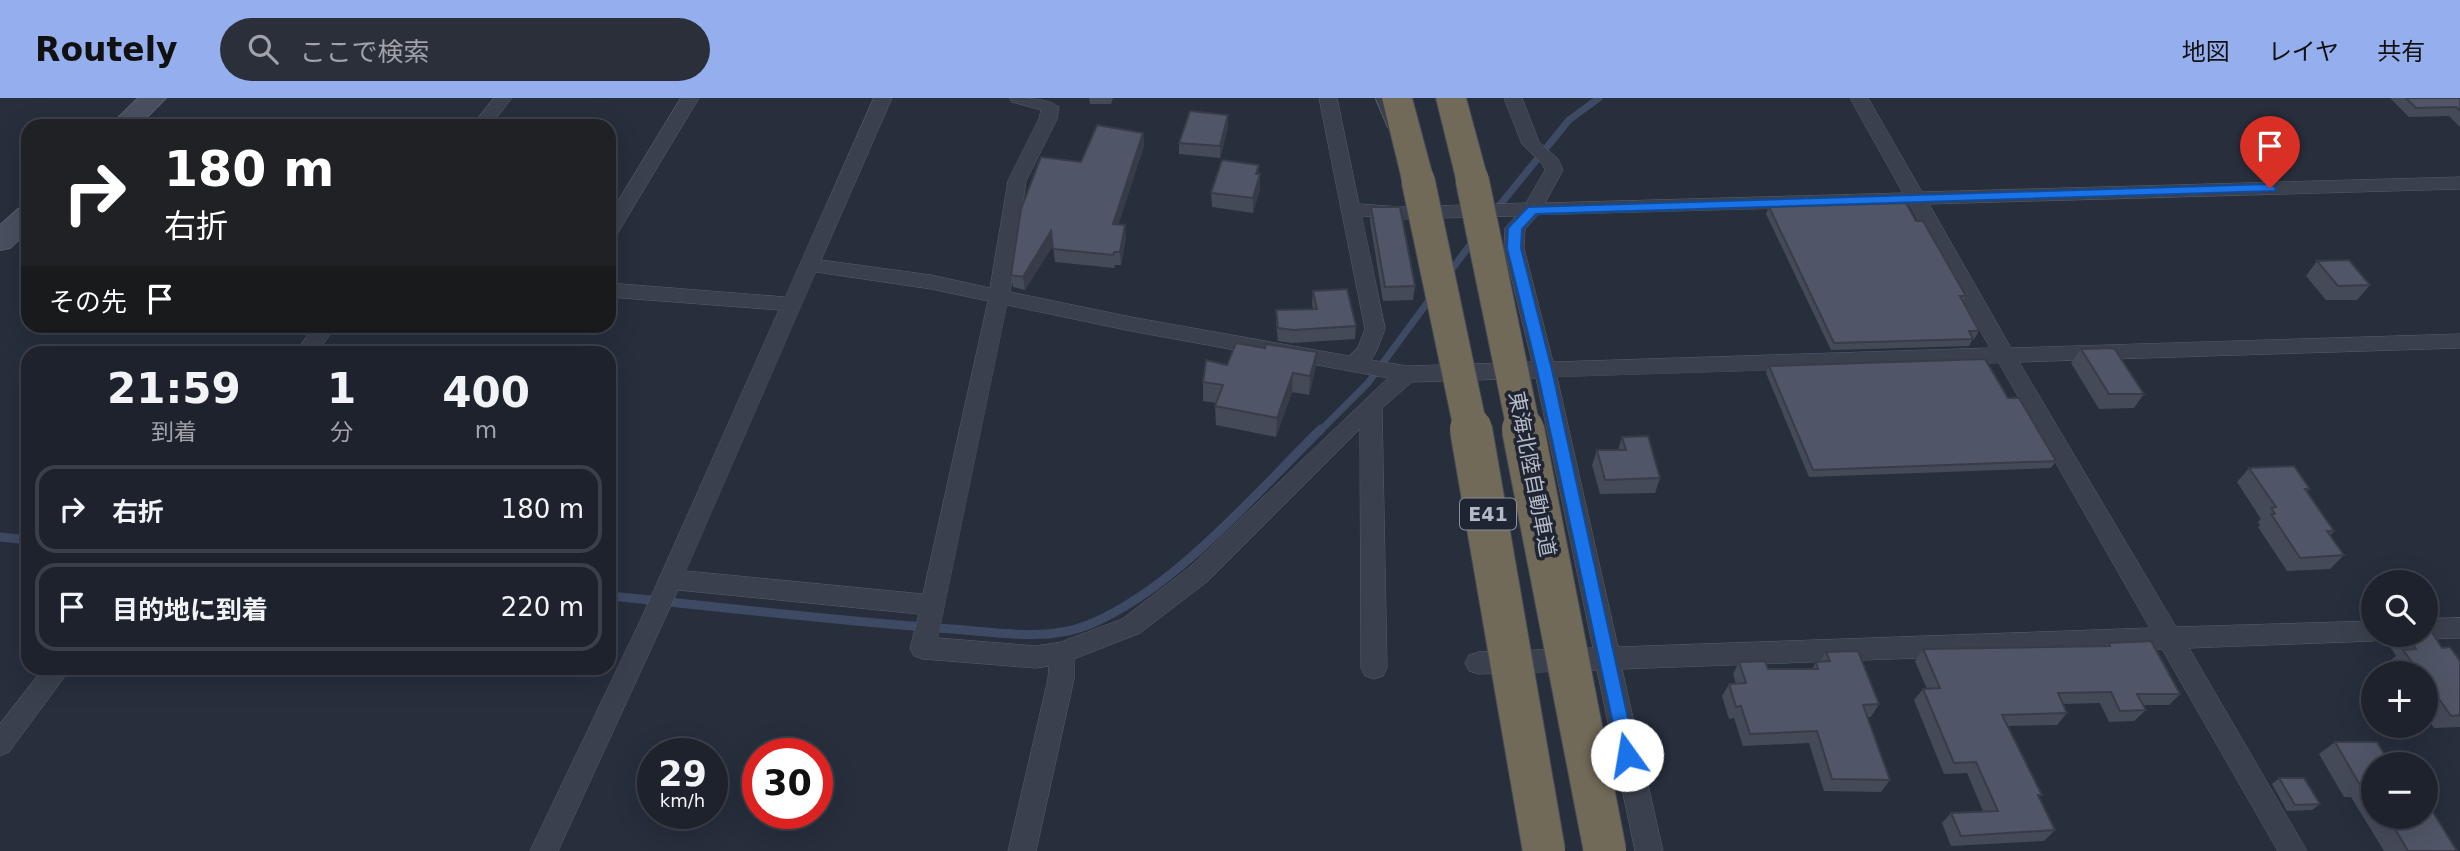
<!DOCTYPE html>
<html lang="ja">
<head>
<meta charset="utf-8">
<style>
	:root { --surface:#1d222d; --page:#2a2f39; --text:#f1f3f6; --muted:#a0a4aa; --line:#3b3f49; --accent:#95aeee }
	body { margin:0; font-family:"DejaVu Sans","Noto Sans JP",sans-serif; background:var(--page); color:var(--text); height:100vh; display:flex; flex-direction:column; font-size:26px; white-space:nowrap }
	* { box-sizing:border-box; margin:0 }
	p { font-size:23px; color:var(--muted) }
	.icon { flex:none; width:38px; height:38px; fill:none; stroke:currentColor; stroke-width:2; stroke-linecap:round; stroke-linejoin:round }
	.map { position:relative; flex:1; overflow:hidden }
	.side { position:absolute; left:21px; top:248px; width:595px; height:329px; display:flex; flex-direction:column; background:var(--surface); border-radius:21px; box-shadow:0 7px 28px #0002,0 0 0 2px var(--line) }
	.side>* { flex:none }
	.hud { position:absolute; left:21px; top:21px; width:595px; height:214px; border-radius:21px; box-shadow:0 7px 28px #0002,0 0 0 2px var(--line); background:#202124; color:#fff; overflow:hidden }
	.tools { position:absolute; left:2361px; top:472px; display:grid; gap:14px }
	.tools a { display:grid; place-items:center; width:77px; height:77px; border-radius:50%; background:var(--surface); box-shadow:0 7px 28px #0002,0 0 0 2px var(--line); font-size:35px }
	.speed { position:absolute; left:637px; top:640px; display:flex; gap:14px; font-size:35px; font-weight:700; text-align:center }
	.speed>* { display:grid; place-content:center; width:91px; height:91px; border-radius:50%; background:var(--surface); box-shadow:0 7px 28px #0002,0 0 0 2px var(--line); line-height:1 }
	.speed small { font-size:18px; font-weight:400 }
	.speed .limit { border:10px solid #d22; background:#fff; color:#111 }
	.pin { position:absolute; display:grid; place-items:center; width:60px; height:60px; color:#fff; margin:-72px -30px; border-radius:50% 50% 50% 0; rotate:-45deg; box-shadow:0 0 7px #0007 }
	.pin .icon { rotate:45deg }
	.me { position:absolute; width:77px; margin:-38px; rotate:347deg; stroke-linejoin:round; filter:drop-shadow(0 0 5px #0008) }
	.turn { display:flex; align-items:center; gap:24px; height:147px; padding:0 28px; font-size:32px }
	.turn .icon { width:91px; height:91px; stroke-width:2.5 }
	.turn b { display:block; font-size:49px; line-height:60px }
	.then { display:flex; align-items:center; height:66px; padding:0 28px; background:#0003; gap:14px; font-size:26px }
	.eta { display:flex; justify-content:space-evenly; align-items:center; height:119px; text-align:center }
	.eta b { font-size:42px; font-weight:700; line-height:49px }
	ul { padding:0; list-style:none }
	li { display:flex; align-items:center; gap:21px; height:88px; margin:0 14px 10px; padding:0 14px; border:4px solid var(--line); border-radius:21px }
	li div { flex:1 }
	li b { display:block; font-size:26px }
	li em { font-style:normal }
	header { display:flex; align-items:center; gap:42px; box-sizing:border-box; height:98px; padding:0 35px; background:var(--accent); color:#111 }
	header strong { font-size:33px }
	nav { display:flex; gap:38px; margin-inline-start:auto; font-size:24px }
	.search { width:490px; height:63px; background:var(--page); display:flex; align-items:center; gap:18px; box-sizing:border-box; padding:0 24px; border-radius:38px; color:var(--muted); font-size:26px }
	.map>svg:first-child { display:block }
	.lines { fill:none; stroke-linecap:round; stroke-linejoin:round }
	.stream-far1 { stroke:#3e4a63; stroke-width:7 }
	.stream { stroke:#3e4a63; stroke-width:9 }
	.lane-casing { stroke:#585e6b; stroke-width:12 }
	.street-casing { stroke:#585e6b; stroke-width:1 }
	.secondary-casing { stroke:#585e6b; stroke-width:2 }
	.highway-casing { stroke:#454b58; stroke-width:2 }
	.lane { stroke:#3a404d; stroke-width:10 }
	.street { fill:#3a404d; fill-rule:evenodd }
	.secondary { fill:#494f5f; fill-rule:evenodd }
	.highway { fill:#726a58; fill-rule:evenodd }
	.highway-bridge-far1-casing { stroke:#454b58; stroke-width:35; stroke-linecap:butt }
	.highway-bridge-casing { stroke:#454b58; stroke-width:44; stroke-linecap:butt }
	.highway-bridge-far1 { stroke:#726a58; stroke-width:33 }
	.highway-bridge { stroke:#726a58; stroke-width:42 }
	.wall { fill:#454a59 }
	.shaded-wall { fill:#383c48 }
	.building { fill:#505667; stroke:#383c48; stroke-width:2 }
	.route { fill:#1a73e8; stroke:#114b97; stroke-width:2 }
	.labels { text-anchor:middle; stroke-width:7; stroke-linejoin:round; paint-order:stroke }
	.shield { fill:#1f2532; stroke:#898e9b; stroke-width:2 }
	.shield-label { font-size:19px; font-weight:bold; fill:#b6bbc8 }
	.street-label { font-size:21px; fill:#b6bbc8; stroke:#1f2532 }
</style>
</head>
<body>
<header>
<strong>Routely</strong>
<div class="search"><svg class="icon" aria-label="search" viewBox="0 0 24 24"><circle cx="10" cy="10" r="6"/><path d="M15 15l6 6"/></svg>ここで検索</div>
<nav><a>地図</a><a>レイヤ</a><a>共有</a></nav>
</header>
<div class="map">
<svg width="2460" height="753" viewBox="0 0 2460 753">
	<rect width="100%" height="100%" fill="#272e3c"/>
	<g class="lines">
		<!-- stream-far1 -->
		<g class="stream-far1">
			<path d="M1495,113L1569,22L1599,0"/>
			<path d="M1447,178L1475,140"/>
			<path d="M1320,333L1368,285L1433,197"/>
		</g>
		<!-- stream -->
		<g class="stream">
			<path d="M0,439L28,442"/>
			<path d="M609,498C723,509 837,523 951,531C995,534 1046,544 1088,527C1174,492 1255,396 1321,331"/>
		</g>
		<!-- lane casing -->
		<g class="lane-casing">
			<path id="lane" d="M1381,0L1392,26"/>
		</g>
		<!-- street casing -->
		<g class="street-casing">
			<g id="street">
				<path d="M494,0H512L490,28H472Z"/>
				<path d="M681,0H699L616,138L609,140V118Z"/>
				<path d="M874,0H892L821,162L931,177L990,190L1008,83L1039,21L1041,12L1012,4L1009,0C1026,0 1047,0 1059,9L1057,21L1026,83L1010,194L1131,219L1349,258L1358,249L1365,231L1319,0H1337L1359,106L1401,109L1526,105L1545,72L1543,67L1522,46L1504,0H1522L1539,44L1558,61L1563,72L1545,105L1903,95L1850,0H1868L1922,94L2460,79V91L1929,106L2011,250L2460,236V250L2019,264L2176,529L2373,523V537H2383L2373,543L2189,550L2307,753H2278L2162,551L1622,571L1663,753H1635L1597,572L1478,576L1469,573L1465,565L1469,557L1478,554L1593,550L1536,280L1412,284L1382,310L1387,570L1383,578L1374,581L1365,578L1361,570L1360,331L1208,483L1140,535L1074,561V581L1036,753H1008L1048,581L1049,568L1036,570L923,561L914,558L910,550L919,516L678,492L558,753H530L642,519L779,212L609,199V185L785,199ZM1910,107L1990,250L1553,264L1524,150L1525,131L1538,117ZM1362,118L1401,121L1516,118L1505,130L1504,150L1532,264L1407,268L1371,262L1377,252L1385,231ZM816,174L931,191L988,203L923,496L686,473ZM1007,207L1131,233L1388,280L1190,469L1122,521L1061,544L1036,548L938,540ZM1999,265L2150,530L1618,549L1557,279Z"/>
				<path d="M315,228H336L316,256H294Z"/>
				<path d="M2460,520V540L2426,541L2417,537H2426V521Z"/>
				<path d="M44,570H71L9,654L0,658V626Z"/>
			</g>
		</g>
		<!-- secondary casing -->
		<g class="secondary-casing">
			<g id="secondary">
				<path d="M138,0H166L138,28H110Z"/>
				<path d="M28,108V133L10,150L0,152V127L18,111Z"/>
			</g>
		</g>
		<!-- highway casing -->
		<g class="highway-casing">
			<g id="highway">
				<path d="M1382,0H1412L1434,82L1429,89L1418,92L1407,89L1402,82Z"/>
				<path d="M1436,0H1466L1488,81L1483,88L1472,91L1461,88L1456,81Z"/>
			</g>
		</g>
		<!-- lane -->
		<use href="#lane" class="lane"/>
		<!-- street -->
		<use href="#street" class="street"/>
		<!-- secondary -->
		<use href="#secondary" class="secondary"/>
		<!-- highway -->
		<use href="#highway" class="highway"/>
		<!-- highway-bridge-far1 casing -->
		<g class="highway-bridge-far1-casing">
			<g id="highway-bridge-far1">
				<path d="M1472,81L1524,333"/>
				<path d="M1418,82L1471,333"/>
			</g>
		</g>
		<!-- highway-bridge casing -->
		<g class="highway-bridge-casing">
			<g id="highway-bridge">
				<path d="M1471,331L1544,753"/>
				<path d="M1523,331L1605,753"/>
			</g>
		</g>
		<!-- highway-bridge-far1 -->
		<use href="#highway-bridge-far1" class="highway-bridge-far1"/>
		<!-- highway-bridge -->
		<use href="#highway-bridge" class="highway-bridge"/>
	</g>
	<!-- wall -->
	<g class="wall">
		<path d="M1089,0H1113L1111,6H1090Z"/>
		<path d="M2390,0H2460V29L2449,18L2409,19Z"/>
		<path d="M1228,29L1220,60L1179,56V45Z"/>
		<path d="M1143,35L1144,48L1118,127L1126,140L1121,167H1115L1114,170L1055,164L1053,147L1025,192L1013,189L1011,177L1081,64Z"/>
		<path d="M1260,76V91L1253,115L1212,109L1211,95Z"/>
		<path d="M1371,109L1415,188L1413,202L1383,203L1370,124Z"/>
		<path d="M1769,109L1916,123L1966,198L1963,204L1979,233L1975,240H1973L1969,248L1831,252L1766,116Z"/>
		<path d="M2317,163L2370,187L2357,202H2326L2306,178Z"/>
		<path d="M1313,193L1356,228L1355,241L1292,245L1278,243L1276,225V212L1313,211L1312,206Z"/>
		<path d="M2081,251L2144,296L2134,310L2099,311L2071,265Z"/>
		<path d="M1227,267L1315,273L1309,297L1292,294L1276,339L1216,327L1215,308L1217,305L1203,303V284Z"/>
		<path d="M1769,268L2008,300L2056,363L2051,370L1809,379L1766,275Z"/>
		<path d="M1622,339L1660,380L1655,395L1600,396L1592,367L1597,352H1618Z"/>
		<path d="M2249,370L2310,391L2307,394L2334,433L2330,438L2344,457L2330,471L2287,473L2258,429L2260,427L2258,424L2261,421L2237,384Z"/>
		<path d="M2390,537H2426L2460,563V629L2434,630L2426,618V576H2395L2387,565L2396,558L2385,541Z"/>
		<path d="M2109,545L2180,596L2169,607H2143L2146,612L2134,623L2109,624L2100,605L2063,606L2067,615L2057,627L2007,628L2042,697L2039,699L2055,732L2044,743L1951,748L1942,725L1951,715L1983,713L1967,675L1944,676L1914,602L1923,591H1927L1915,563L1923,551L2106,548Z"/>
		<path d="M1826,554L1879,606L1871,619H1867L1890,682L1881,694L1824,693L1809,645L1743,648L1734,620L1729,621L1722,598L1729,586H1736L1733,576L1739,564L1768,571H1812L1816,564H1820Z"/>
		<path d="M2335,644L2373,667V719H2426L2457,753H2384L2351,699H2344L2319,656Z"/>
		<path d="M2279,680L2320,706L2312,712L2287,713L2272,686Z"/>
	</g>
	<!-- shaded-wall -->
	<g class="shaded-wall">
		<path d="M1228,17V29L1220,60V48Z"/>
		<path d="M1143,35L1144,48L1114,139L1113,126Z"/>
		<path d="M1259,67L1260,91L1253,115V100L1256,76Z"/>
		<path d="M1125,127L1126,140L1121,167L1120,154Z"/>
		<path d="M1051,133L1053,146L1025,192L1023,179Z"/>
		<path d="M1317,254L1315,273L1309,297L1310,278Z"/>
		<path d="M1293,275L1292,294L1276,339L1277,320Z"/>
	</g>
	<!-- building -->
	<g class="building">
		<path d="M2406,0H2460V13L2456,9L2416,10Z"/>
		<path d="M1190,13L1228,17L1220,48L1179,45Z"/>
		<path d="M1097,27L1143,35L1113,126L1125,127L1120,154H1114L1113,157L1053,151L1051,133L1023,179L1011,177L1021,111L1041,59L1081,64Z"/>
		<path d="M1222,62L1259,67L1256,76H1260L1253,100L1211,95Z"/>
		<path d="M1906,105L1916,123H1923L1966,198H1960L1979,233H1969L1973,241L1834,245L1769,109Z"/>
		<path d="M1371,109H1400L1415,188L1385,189Z"/>
		<path d="M2349,162L2370,187L2338,188L2317,163Z"/>
		<path d="M1347,191L1356,228L1293,232L1278,230L1276,212L1317,211L1313,193Z"/>
		<path d="M1236,245L1265,250L1266,246L1317,254L1310,278L1293,275L1277,320L1215,308L1223,287L1203,284L1206,262L1227,267Z"/>
		<path d="M2114,250L2144,296H2109L2081,251Z"/>
		<path d="M1985,261L2008,300H2019L2056,363L1813,372L1769,268Z"/>
		<path d="M1648,338L1660,380L1605,382L1597,352H1626L1622,339Z"/>
		<path d="M2294,368L2310,391H2305L2334,433H2327L2344,457L2300,460L2271,416H2275L2271,410L2276,409L2249,370Z"/>
		<path d="M2426,528H2428L2442,550L2450,549L2460,563V617L2451,618L2426,582V576H2421L2403,552L2416,551L2406,537H2426Z"/>
		<path d="M2151,543L2180,596H2137L2146,612L2120,613L2111,594L2058,595L2067,615L2002,617L2042,697H2038L2055,732L1961,738L1951,715L1998,713L1976,664L1954,665L1923,591L1940,590L1923,551L2110,548L2109,545Z"/>
		<path d="M1858,553L1879,606L1863,607L1890,682L1832,681L1817,633L1750,636L1741,608L1736,609L1729,586L1746,585L1739,564L1765,563L1768,571H1818L1816,564L1830,563L1826,554Z"/>
		<path d="M2335,644H2377L2391,667H2373V695L2368,687H2360Z"/>
		<path d="M2279,680H2304L2320,706L2295,707Z"/>
		<path d="M2426,703L2457,753H2408L2388,719H2426Z"/>
	</g>
	<!-- route -->
	<path class="route" d="M2270,86L2276,90L2275,93L1536,116L1522,131L1521,150L1552,272L1636,657L1634,663L1627,665L1621,663L1537,272L1507,150L1508,130L1528,109Z"/>
	<g class="labels">
		<!-- shield labels -->
		<rect class="shield" x="1460" y="400.5" width="56" height="31" rx="5"/>
		<g class="shield-label">
			<text x="1488" y="423">E41</text>
		</g>
		<!-- street labels -->
		<g class="street-label">
			<text transform="translate(1532 376) rotate(79)" y="7">東海北陸自動車道</text>
		</g>
	</g>
</svg>
<div class="tools">
<a><svg class="icon" aria-label="search" viewBox="0 0 24 24"><circle cx="10" cy="10" r="6"/><path d="M15 15l6 6"/></svg></a>
<a>+</a>
<a>−</a>
</div>
<div class="speed"><div>29<small>km/h</small></div><div class="limit">30</div></div>
<div class="pin" style="left:2270px;top:90px;background:#d93025"><svg class="icon" aria-label="arrive" viewBox="0 0 24 24"><path d="M6 21V4h12l-3 4 3 4H6"/></svg></div>
<svg class="me" style="left:1627px;top:657px" viewBox="-20 -20 40 40"><circle r="19" fill="#fff"/><path d="M0-13L10 11 0 6-10 11z" fill="#1a73e8"/></svg>
<div class="hud">
<div class="turn"><svg class="icon" aria-label="right" viewBox="0 0 24 24"><path d="M7 20v-9h11M14 6l5 5-5 5"/></svg><div><b>180 m</b>右折</div></div>
<div class="then">その先<svg class="icon" aria-label="arrive" viewBox="0 0 24 24"><path d="M6 21V4h12l-3 4 3 4H6"/></svg></div>
</div>
<section class="side">
<div class="eta">
<div><b>21:59</b><p>到着</p></div>
<div><b>1</b><p>分</p></div>
<div><b>400</b><p>m</p></div>
</div>
<ul>
<li><svg class="icon" aria-label="right" viewBox="0 0 24 24"><path d="M7 20v-9h11M14 6l5 5-5 5"/></svg><div><b>右折</b></div><em>180 m</em></li>
<li><svg class="icon" aria-label="arrive" viewBox="0 0 24 24"><path d="M6 21V4h12l-3 4 3 4H6"/></svg><div><b>目的地に到着</b></div><em>220 m</em></li>
</ul>
</section>
</div>
</body>
</html>
